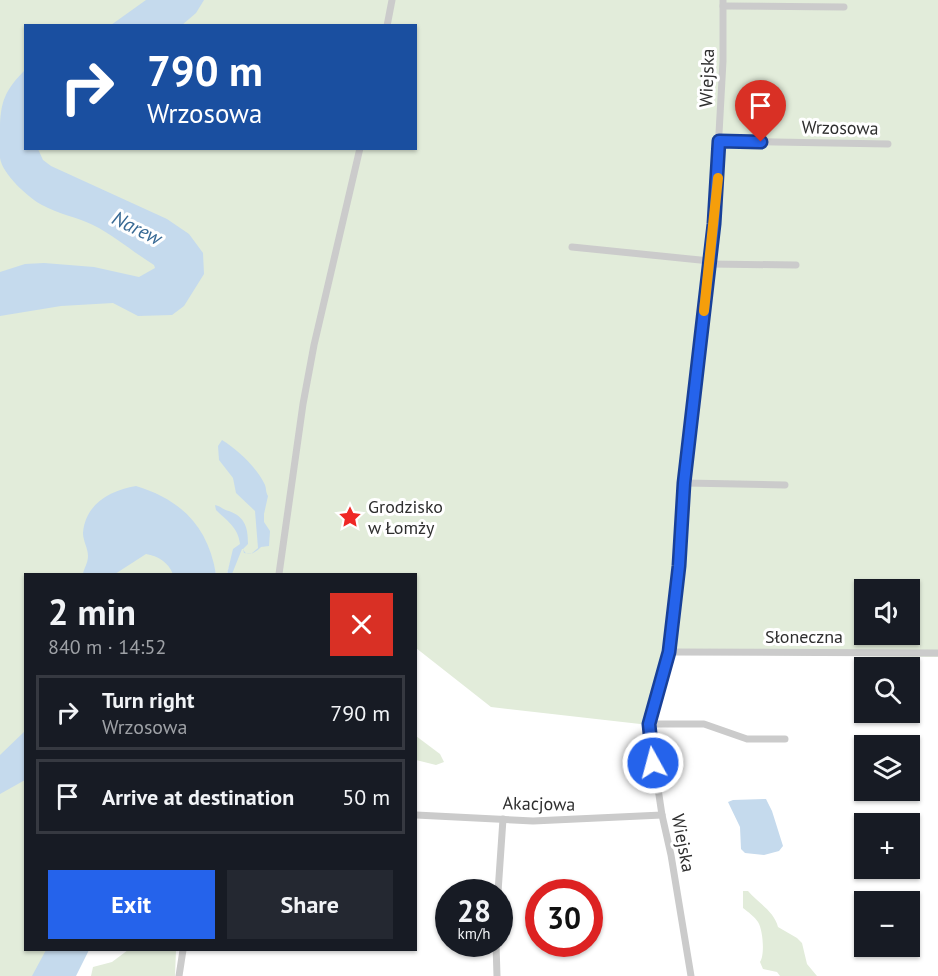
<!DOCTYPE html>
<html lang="en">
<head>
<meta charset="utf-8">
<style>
	:root { --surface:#171b24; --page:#242831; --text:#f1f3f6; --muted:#9ea1a6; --line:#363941; --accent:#2563eb }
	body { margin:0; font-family:"PT Sans",sans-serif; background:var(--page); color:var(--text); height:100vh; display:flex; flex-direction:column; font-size:22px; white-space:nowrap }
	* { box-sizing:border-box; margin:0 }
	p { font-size:20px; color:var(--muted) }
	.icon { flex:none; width:33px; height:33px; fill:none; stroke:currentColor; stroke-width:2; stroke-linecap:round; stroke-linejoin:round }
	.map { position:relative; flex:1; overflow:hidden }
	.drawer { position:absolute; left:24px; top:573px; width:393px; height:378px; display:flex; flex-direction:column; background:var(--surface); border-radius:0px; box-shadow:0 2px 4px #0004 }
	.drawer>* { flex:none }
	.guide { position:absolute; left:24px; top:24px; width:393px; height:126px; border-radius:0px; box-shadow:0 2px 4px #0004; background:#1a4fa0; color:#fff; overflow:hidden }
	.buttons { position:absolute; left:854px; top:579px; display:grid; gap:12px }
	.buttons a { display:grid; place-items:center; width:66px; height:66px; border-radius:0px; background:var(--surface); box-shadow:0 2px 4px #0004; font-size:30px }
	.speed { position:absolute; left:435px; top:879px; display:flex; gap:12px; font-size:30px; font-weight:700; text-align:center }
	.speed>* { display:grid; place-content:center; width:78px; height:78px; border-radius:50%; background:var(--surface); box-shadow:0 2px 4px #0004; line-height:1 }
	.speed small { font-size:15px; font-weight:400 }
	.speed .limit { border:9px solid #d22; background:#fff; color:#111 }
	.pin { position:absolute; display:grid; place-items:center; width:51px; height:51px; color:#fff; margin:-62px -26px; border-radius:50% 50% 50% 0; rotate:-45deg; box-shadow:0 0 6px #0007 }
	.pin .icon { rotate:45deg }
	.me { position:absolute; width:66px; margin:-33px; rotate:353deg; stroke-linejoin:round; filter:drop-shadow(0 0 4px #0008) }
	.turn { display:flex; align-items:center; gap:21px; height:126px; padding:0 24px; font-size:27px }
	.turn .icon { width:78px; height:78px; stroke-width:2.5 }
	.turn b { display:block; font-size:42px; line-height:51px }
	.round { display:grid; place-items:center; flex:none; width:63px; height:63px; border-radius:0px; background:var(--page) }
	.headline { display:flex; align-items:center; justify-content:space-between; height:102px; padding:0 24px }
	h1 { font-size:36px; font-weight:700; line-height:45px }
	.cta { display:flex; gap:12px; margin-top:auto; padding:12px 24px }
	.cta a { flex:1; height:69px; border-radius:0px; background:var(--accent); color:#fff; font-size:24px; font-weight:700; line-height:69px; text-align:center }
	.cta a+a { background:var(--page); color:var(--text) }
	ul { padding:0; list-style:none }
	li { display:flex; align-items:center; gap:18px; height:75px; margin:0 12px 9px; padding:0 12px; border:3px solid var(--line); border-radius:0px }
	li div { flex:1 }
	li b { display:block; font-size:22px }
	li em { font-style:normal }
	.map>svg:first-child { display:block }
	.green { fill:#e2ecda; fill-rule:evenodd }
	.water { fill:#c5daed }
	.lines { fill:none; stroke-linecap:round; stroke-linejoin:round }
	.minor { stroke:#cbcbcb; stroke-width:7 }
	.route-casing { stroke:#184099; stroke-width:15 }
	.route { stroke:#2563eb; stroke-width:10 }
	.slow { stroke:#f59e0b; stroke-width:10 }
	.labels { text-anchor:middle; stroke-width:6; stroke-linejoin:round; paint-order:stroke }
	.street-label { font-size:18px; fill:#2e2e2e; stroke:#fff }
	.poi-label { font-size:18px; fill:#2e2e2e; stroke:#fff; text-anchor:start }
	.water-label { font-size:20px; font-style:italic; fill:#376994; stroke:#fff }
</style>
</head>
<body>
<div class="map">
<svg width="938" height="976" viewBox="0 0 938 976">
	<rect width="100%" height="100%" fill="#fff"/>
	<!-- green -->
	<g class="green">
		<path d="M0,0H938V657L666,654L649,725L491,707L416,648V574H269L265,573L264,574H232V557L227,574H216L207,546L209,574H26V950H58L44,976H0ZM26,26H416V148H26ZM864,590H909V634H864Z"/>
		<path d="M416,736L440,754L444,762L436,765L416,760Z"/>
		<path d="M743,891H748C758,903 774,911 778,927L797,938L802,943L807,964L817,976H780L777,972L763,969L760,962C765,955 763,930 758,922C755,917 748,912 743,908Z"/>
		<path d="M128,950H176L175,976H91L93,967L112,962Z"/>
	</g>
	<!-- water -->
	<g class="water">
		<path d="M146,0H204L196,13L182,25H111Z"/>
		<path d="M25,70L26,148L38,149L43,160L51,166L167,219L189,234L203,253L204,274L184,306L172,315L138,316L113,303L61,306L0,316V272L25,264L44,263L94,267L139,277L155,268L154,265C133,252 115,236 93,225C77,217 58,214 42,205C29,198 2,174 0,158C0,149 0,139 0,131C0,102 5,90 25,70Z"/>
		<path d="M222,440C237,449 256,467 264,483C267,488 265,491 268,496L264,514V522L270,531L269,546L261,547C256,552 247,559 243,549H242L232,574H227L233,549L240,544C238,527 227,521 216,510L215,505C221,506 223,510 229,511C245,517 248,527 248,544L243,549L244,553L251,554L258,548L255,511L236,493L233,478L219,460L218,446Z"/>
		<path d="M136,486C182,500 208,527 216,574H173C168,562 158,556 146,554L115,574H83C84,568 88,563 88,556C88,548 83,541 83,533C85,504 111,490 136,486Z"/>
		<path d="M25,731V780L0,794V755Z"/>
		<path d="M766,799L772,811L783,846L779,851L764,855L745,853L741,849L740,827L728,802L733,800Z"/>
		<path d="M46,950H89L76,976H32Z"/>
	</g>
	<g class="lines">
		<!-- minor -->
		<g class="minor">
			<path d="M723,6L844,7"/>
			<path d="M387,26L392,0"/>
			<path d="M719,141L888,144"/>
			<path d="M572,247L710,261"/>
			<path d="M709,264L796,265"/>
			<path d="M685,483L785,485"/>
			<path d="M279,574L303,404L314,345L360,148"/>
			<path d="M669,652L938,653"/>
			<path d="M649,724H704L747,739H785"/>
			<path d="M416,815L533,821L662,815"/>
			<path d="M498,892L503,819"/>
			<path d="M496,944L497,976"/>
			<path d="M179,976L183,950"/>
			<path d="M691,976L671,855L662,815L649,729L669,652L679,566L685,483L714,224L723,61V0"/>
		</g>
	</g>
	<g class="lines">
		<!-- route casing -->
		<g class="route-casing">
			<path id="route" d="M653,763L649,724L669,652L679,566L684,483L714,224L719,141L761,142"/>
		</g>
		<!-- route -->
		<use href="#route" class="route"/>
		<!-- slow -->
		<path class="slow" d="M704,311L718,178"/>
	</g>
	<!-- icons -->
	<defs>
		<g id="sight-bare" transform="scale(1.8)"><path d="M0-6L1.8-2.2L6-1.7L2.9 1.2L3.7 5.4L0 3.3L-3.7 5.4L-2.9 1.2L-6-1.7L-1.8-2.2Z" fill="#ef2725" stroke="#fff" stroke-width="2.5" paint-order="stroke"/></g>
	</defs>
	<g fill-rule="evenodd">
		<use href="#sight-bare" x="350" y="517"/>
	</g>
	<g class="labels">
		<!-- street labels -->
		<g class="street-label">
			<text transform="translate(707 78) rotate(-88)" y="6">Wiejska</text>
			<text transform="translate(840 128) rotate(1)" y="6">Wrzosowa</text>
			<text x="804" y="643">Słoneczna</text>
			<text transform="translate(539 804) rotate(1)" y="6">Akacjowa</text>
			<text transform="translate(683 843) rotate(79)" y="6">Wiejska</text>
		</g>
		<!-- poi labels -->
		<g class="poi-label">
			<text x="368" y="513">Grodzisko<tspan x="368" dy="21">w Łomży</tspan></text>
		</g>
		<!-- water labels -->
		<g class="water-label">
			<text transform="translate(137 228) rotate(26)" y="7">Narew</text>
		</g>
	</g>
</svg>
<div class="buttons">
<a><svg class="icon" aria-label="sound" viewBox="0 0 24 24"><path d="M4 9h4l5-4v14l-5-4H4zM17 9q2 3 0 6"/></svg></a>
<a><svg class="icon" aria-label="search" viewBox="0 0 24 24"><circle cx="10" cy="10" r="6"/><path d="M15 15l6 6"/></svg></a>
<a><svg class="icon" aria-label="layers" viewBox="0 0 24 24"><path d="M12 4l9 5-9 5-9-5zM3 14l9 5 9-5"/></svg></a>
<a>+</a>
<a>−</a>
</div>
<div class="speed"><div>28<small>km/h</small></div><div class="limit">30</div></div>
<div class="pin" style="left:761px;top:142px;background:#d93025"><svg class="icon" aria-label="arrive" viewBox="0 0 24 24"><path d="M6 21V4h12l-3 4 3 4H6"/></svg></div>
<svg class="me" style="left:653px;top:763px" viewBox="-20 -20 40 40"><circle r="17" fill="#2563eb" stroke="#fff" stroke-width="3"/><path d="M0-11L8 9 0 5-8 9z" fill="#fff"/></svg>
<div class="guide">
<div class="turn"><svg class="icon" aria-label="right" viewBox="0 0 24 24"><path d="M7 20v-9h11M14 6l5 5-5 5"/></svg><div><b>790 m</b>Wrzosowa</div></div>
</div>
<section class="drawer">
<div class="headline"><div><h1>2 min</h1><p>840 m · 14:52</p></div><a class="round" style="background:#d93025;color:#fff"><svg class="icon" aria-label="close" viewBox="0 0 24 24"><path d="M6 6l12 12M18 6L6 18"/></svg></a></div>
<ul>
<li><svg class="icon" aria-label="right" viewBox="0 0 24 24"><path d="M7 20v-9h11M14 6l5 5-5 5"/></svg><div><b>Turn right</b><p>Wrzosowa</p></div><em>790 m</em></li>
<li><svg class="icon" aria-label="arrive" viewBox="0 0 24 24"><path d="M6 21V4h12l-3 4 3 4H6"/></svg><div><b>Arrive at destination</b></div><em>50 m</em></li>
</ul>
<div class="cta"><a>Exit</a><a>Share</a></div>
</section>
</div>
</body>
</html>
